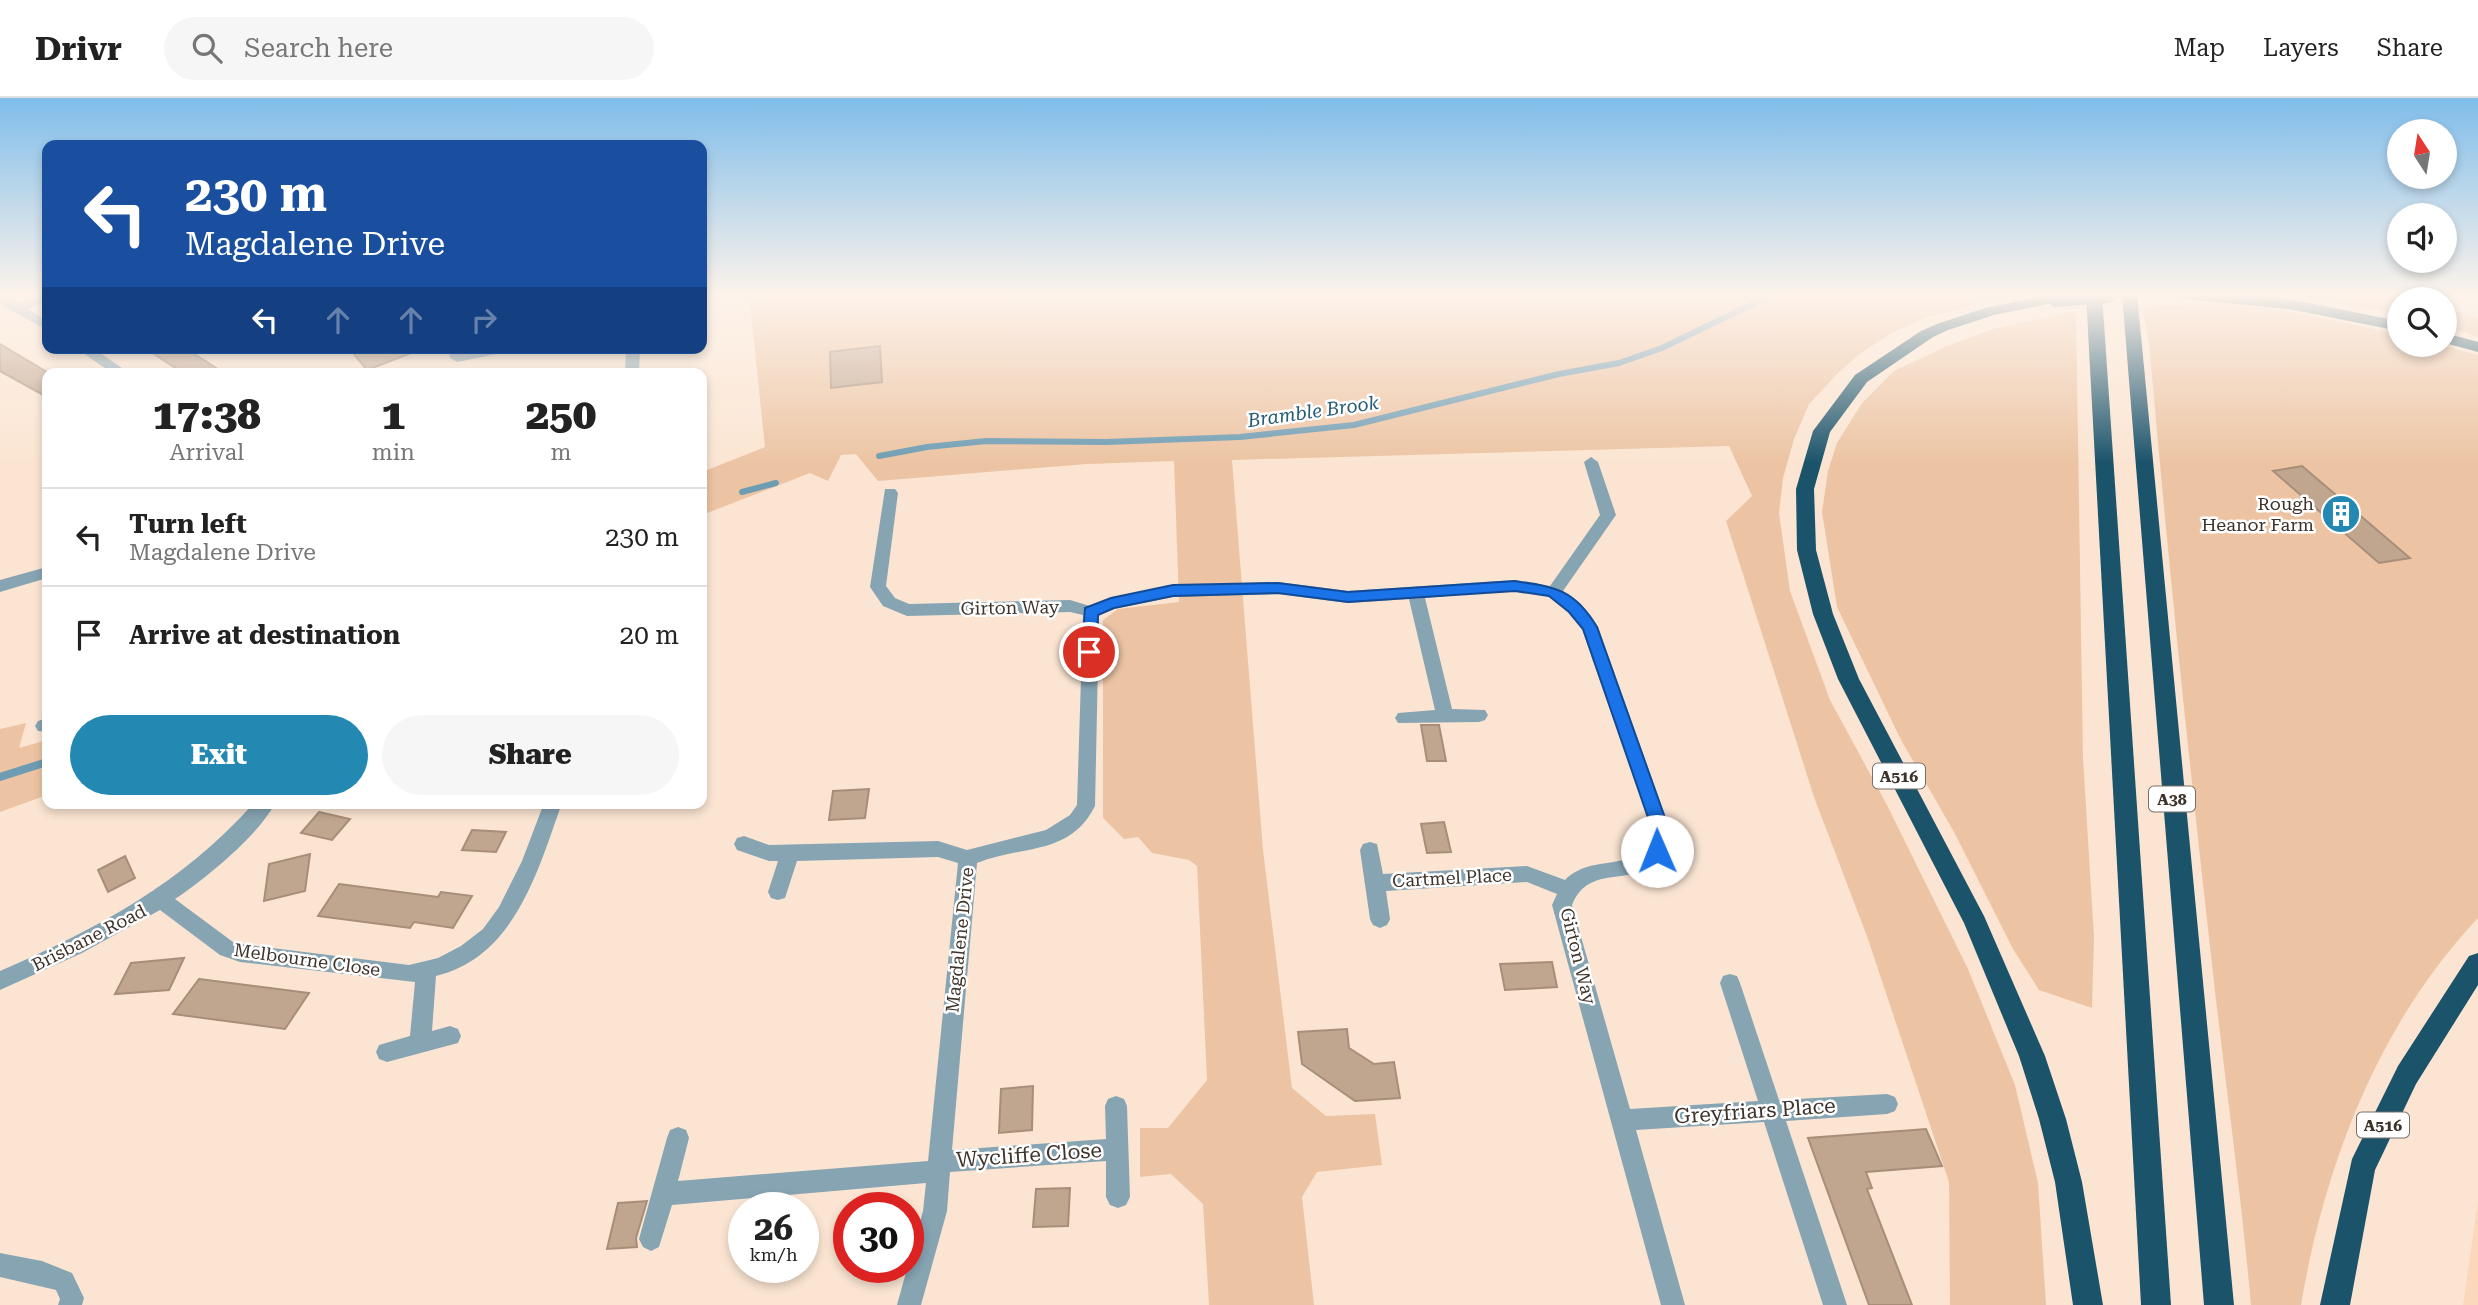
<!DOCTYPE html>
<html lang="en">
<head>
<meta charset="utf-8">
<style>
	:root { --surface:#fff; --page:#f6f6f6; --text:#222; --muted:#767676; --line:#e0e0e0; --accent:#2389b2 }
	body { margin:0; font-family:"Roboto Serif",serif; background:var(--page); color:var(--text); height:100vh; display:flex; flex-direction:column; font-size:26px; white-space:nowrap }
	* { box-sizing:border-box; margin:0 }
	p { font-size:23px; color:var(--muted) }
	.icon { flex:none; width:38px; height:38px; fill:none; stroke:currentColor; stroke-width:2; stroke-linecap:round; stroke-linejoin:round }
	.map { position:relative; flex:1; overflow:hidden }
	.panel { position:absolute; left:42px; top:270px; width:665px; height:441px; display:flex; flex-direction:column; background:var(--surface); border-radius:14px; box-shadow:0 4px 10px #0003 }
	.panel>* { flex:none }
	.top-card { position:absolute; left:42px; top:42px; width:665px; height:214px; border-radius:14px; box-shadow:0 4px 10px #0003; background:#1a4fa0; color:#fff; overflow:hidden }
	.needle { width:46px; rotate:348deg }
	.tools { position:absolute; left:2387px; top:21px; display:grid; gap:14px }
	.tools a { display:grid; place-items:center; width:70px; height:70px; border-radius:50%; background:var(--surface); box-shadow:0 4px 10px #0003; font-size:35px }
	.speed { position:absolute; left:728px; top:1094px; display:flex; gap:14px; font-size:35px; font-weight:700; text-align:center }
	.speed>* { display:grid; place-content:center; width:91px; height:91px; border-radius:50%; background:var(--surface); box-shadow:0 4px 10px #0003; line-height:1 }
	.speed small { font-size:18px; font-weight:400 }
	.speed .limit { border:10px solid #d22; background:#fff; color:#111 }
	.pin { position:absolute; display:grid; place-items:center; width:60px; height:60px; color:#fff; margin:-30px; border:4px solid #fff; border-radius:50%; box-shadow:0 2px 7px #0007 }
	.me { position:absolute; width:77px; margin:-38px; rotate:359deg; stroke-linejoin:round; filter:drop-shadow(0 0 5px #0008) }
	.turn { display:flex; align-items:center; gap:24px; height:147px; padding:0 28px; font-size:32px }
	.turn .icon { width:91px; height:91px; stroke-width:2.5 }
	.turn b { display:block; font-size:49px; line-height:60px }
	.lanes { display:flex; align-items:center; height:66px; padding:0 28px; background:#0003; justify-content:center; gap:35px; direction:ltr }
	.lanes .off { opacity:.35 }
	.eta { display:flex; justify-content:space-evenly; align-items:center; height:119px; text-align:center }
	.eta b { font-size:42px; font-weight:800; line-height:49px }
	.action { display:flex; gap:14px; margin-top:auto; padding:14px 28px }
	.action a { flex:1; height:80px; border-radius:42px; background:var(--accent); color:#fff; font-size:28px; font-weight:800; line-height:80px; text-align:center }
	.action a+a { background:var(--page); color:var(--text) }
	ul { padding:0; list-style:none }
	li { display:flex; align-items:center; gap:21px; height:98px; padding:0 28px; border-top:2px solid var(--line) }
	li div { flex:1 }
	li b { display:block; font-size:26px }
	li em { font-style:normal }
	header { display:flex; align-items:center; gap:42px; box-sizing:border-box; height:98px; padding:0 35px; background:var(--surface); border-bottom:2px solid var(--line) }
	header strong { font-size:33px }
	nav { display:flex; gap:38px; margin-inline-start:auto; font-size:24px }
	.search { width:490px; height:63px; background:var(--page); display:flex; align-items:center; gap:18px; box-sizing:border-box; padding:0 24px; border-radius:38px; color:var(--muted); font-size:26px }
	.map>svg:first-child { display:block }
	.built { fill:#fbd8bc }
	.green { fill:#ecc4a3 }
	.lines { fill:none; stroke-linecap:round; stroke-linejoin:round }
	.stream-far1 { stroke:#6e9db3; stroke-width:6 }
	.stream { stroke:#6e9db3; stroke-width:8 }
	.building { fill:#c0a58f; stroke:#a88e79; stroke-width:2 }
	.minor { fill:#87a4b3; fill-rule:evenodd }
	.highway { fill:#1b536b; fill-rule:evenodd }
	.highway-bridge { stroke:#1b536b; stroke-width:18 }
	.route { fill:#1a73e8; stroke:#114b97; stroke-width:2 }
	.labels { text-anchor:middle; stroke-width:5; stroke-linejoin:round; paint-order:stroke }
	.shield { fill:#fff; stroke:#78706a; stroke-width:2 }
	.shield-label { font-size:16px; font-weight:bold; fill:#3e332a }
	.poi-label { font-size:18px; fill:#3e332a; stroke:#fff; text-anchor:end }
	.street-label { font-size:18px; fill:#3e332a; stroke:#fff }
	.water-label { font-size:19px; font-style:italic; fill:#255c75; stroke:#fff }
	.near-street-label { font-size:21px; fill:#3e332a; stroke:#fff }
</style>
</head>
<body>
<header>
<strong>Drivr</strong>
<div class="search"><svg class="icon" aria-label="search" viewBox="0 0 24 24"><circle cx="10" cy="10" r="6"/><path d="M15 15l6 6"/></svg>Search here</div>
<nav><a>Map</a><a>Layers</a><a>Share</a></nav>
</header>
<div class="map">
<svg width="2478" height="1207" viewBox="0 0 2478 1207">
	<rect width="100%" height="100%" fill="#fbe5d2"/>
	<!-- built -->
	<path class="built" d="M2478,1103V1207H2463Z"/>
	<!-- green -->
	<g class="green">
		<path d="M749,196H2012L1929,219L1893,234L1861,255L1839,274L1809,306L1794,341L1783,380L1779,415L1790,493L1830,602L1887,707L1968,871L2015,987L2038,1085L2046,1207H1950L1949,1084L1868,841L1814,699L1726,423L1752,398L1729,348L1232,362L1263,752L1292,990L1326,1018L1375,1016L1382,1067L1317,1074L1302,1099L1314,1207H1209L1203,1106L1171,1076L1140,1079V1030H1168L1207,982L1197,768L1189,762L1152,755L1138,739L1124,741L1103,720V522L1118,511L1179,504L1174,363L1087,366L878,383L856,356L841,357L828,383L810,375L702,417V374L765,349Z"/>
		<path d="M2285,196H2386L2411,201H2399V216Z"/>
		<path d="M2223,206L2281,212L2399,236V247H2440L2478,257V820C2379,925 2325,1065 2301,1207H2251C2242,1105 2228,1004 2216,902C2191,683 2168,464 2149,244L2143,212L2144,209Z"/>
		<path d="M2445,209L2478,220V239L2445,228Z"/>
		<path d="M2076,213L2083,660L2094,839L2092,910L2039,892L2013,851L1954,734L1901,642L1837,509L1822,414L1828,373L1837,345L1862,305L1894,273L1947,248L1993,231Z"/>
		<path d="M26,625L19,650L47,642V697L0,714V631Z"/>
	</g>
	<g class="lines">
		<!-- stream-far1 -->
		<g class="stream-far1">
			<path d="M879,358L927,349L986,343L1106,344L1240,339L1354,327L1559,276L1619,265L1662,250L1773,196"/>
			<path d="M742,394L776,385"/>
		</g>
		<!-- stream -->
		<path class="stream" d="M0,679L47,664"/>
	</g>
	<!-- building -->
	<g class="building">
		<path d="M0,246L47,274V299L0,273Z"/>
		<path d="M880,248L882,284L831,290L830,254Z"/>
		<path d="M145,250H185L224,275H183Z"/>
		<path d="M349,250H419V252L367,272Z"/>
		<path d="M2302,368L2410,460L2379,465L2273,373Z"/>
		<path d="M1421,627H1439L1446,663H1427Z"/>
		<path d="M869,691L865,720L829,722L833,693Z"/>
		<path d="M319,714L350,721L332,742L301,735Z"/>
		<path d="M1444,724L1451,754L1427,755L1421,726Z"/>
		<path d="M472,732L506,734L496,754L462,752Z"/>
		<path d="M310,756L305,793L264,803L269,766Z"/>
		<path d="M125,758L135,780L108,794L98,772Z"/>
		<path d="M339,786L438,799L441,794L472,798L453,830L414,824L410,830L318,818Z"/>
		<path d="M184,860L169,892L115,896L131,865Z"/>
		<path d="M1552,864L1557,889L1505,892L1500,866Z"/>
		<path d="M199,881L262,889L309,895L285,931L173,916Z"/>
		<path d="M1347,931L1349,950L1374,966L1394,964L1400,1000L1355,1003L1302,966L1298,934Z"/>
		<path d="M1033,988L1032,1032L999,1035L1001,991Z"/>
		<path d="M1926,1031L1942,1068L1866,1074L1872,1090L1867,1091L1912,1207H1869L1808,1040Z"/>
		<path d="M1070,1090L1068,1128L1033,1129L1036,1091Z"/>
		<path d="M647,1103L636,1140L637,1149L607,1151L618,1105Z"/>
	</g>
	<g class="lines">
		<!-- minor -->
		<g class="minor">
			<path d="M0,196L18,205L40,196H47V202L28,211L47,223V232L0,206Z"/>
			<path d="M76,250H93L129,275H112Z"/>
			<path d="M448,250H462L463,255L485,250H514L507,254L457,264L450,260Z"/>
			<path d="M626,250H640L639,275H625Z"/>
			<path d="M1591,359L1598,364L1616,417L1563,493L1581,506L1598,529L1671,734C1654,805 1593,755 1572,807L1630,1011L1758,1003L1720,885L1723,878L1730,876L1737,878L1740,885L1779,1002L1887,996L1895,999L1898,1006L1895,1013L1887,1016L1786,1023L1847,1207H1823L1764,1024L1636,1032L1685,1207H1661L1552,807L1557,796L1527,784L1386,793L1390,821L1387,827L1380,830L1373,827L1370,821L1360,752L1363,746L1370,744L1377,746L1383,776L1527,768L1565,782C1593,753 1641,778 1653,734L1582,531C1573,520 1564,507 1551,500C1526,487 1455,498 1425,500L1452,611L1485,612L1488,617L1485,622L1479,624L1398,625L1395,620L1398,615L1435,612L1409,501L1348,505L1278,496L1173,499L1114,511L1099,517L1095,708C1070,758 1022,747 977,765L952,1052L1106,1041L1105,1008L1108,1001L1116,998L1124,1001L1127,1008L1130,1099L1126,1107L1118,1110L1110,1107L1106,1099V1063L950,1074L947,1113L921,1207H897L923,1113L926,1085L672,1107L659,1149L651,1153L643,1149L639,1141L667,1040L670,1032L678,1029L686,1032L689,1040L678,1083L928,1063L958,765L938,759L797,763L785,800L778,802L771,800L768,794L778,763H769L737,752L734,746L737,740L744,738L769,747L938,743L967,752L1046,732L1070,717L1077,707L1083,517L1070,514L907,518L883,508L870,489L885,391H895L898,395L886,488L895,500L909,506L1070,502L1090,508L1111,500L1173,487L1278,484L1348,493L1515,482L1550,488L1600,417L1584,364Z"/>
			<path d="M47,469V480L0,494V482Z"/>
			<path d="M47,620V634L38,633L35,628L38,623Z"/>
			<path d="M254,705H275C259,737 205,781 175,801L233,844L240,846L409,867L438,860L461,848L483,831L499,809L522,763L544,705H562C538,772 515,859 436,878L432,933L450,928L458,931L461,938L458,945L387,964L379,961L376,954L379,947L410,938L415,884L240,864L220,857L160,812L82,855L0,892V873C99,830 181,786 254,705Z"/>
			<path d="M0,1155L42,1163L72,1175L84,1200L82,1207H58L60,1201L56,1192L0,1179Z"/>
		</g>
		<!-- highway -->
		<g class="highway">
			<path d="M2055,196L2062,197L2064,200L2062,203L1994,217L1948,232L1933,239L1867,284L1830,334L1814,391L1816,452L1833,516L1859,581L1984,818L2045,958L2066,1021L2082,1084L2103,1207H2073L2055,1084L2039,1021L2019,958L1964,825L1838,581L1813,516L1797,452L1796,391L1813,333L1855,277L1921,233L1937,226L1985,210Z"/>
			<path d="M2086,196H2102L2171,1207H2141Z"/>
			<path d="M2122,196H2137L2234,1207H2204Z"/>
			<path d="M2176,196C2251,189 2326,209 2399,223V233L2289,211L2184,201Z"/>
			<path d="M2445,235L2478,244V254L2445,245Z"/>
			<path d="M2478,855V887L2416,986L2375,1072L2350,1207H2320L2352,1061L2398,968L2469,858Z"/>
		</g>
		<!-- highway-bridge -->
		<path class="highway-bridge" d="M2056,200L2108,196"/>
	</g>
	<!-- sky -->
	<linearGradient id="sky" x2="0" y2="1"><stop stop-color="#7fbdea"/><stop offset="0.54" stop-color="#fdf3eb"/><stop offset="1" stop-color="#fdf3eb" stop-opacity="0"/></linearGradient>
	<rect width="2478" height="365" fill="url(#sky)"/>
	<!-- route -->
	<path class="route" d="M1515,483C1555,489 1574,491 1597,529L1670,734L1663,758L1657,760L1651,758L1649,753L1653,734L1583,531L1569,514L1549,498L1515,493L1348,504L1278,495L1173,498L1114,510L1098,517L1097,554L1089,559L1082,554L1085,510L1111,500L1173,487L1278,485L1348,494Z"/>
	<!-- icons -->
	<defs>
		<g id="building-disc" transform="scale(2.0125)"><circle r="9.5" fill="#2389b2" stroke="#fff"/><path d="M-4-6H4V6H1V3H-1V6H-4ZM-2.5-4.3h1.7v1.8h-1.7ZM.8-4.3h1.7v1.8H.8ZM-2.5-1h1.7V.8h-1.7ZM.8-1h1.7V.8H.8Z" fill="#fff"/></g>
	</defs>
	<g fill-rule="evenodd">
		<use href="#building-disc" x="2341" y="416"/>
	</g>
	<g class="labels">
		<!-- shield labels -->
		<g class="shield">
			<rect x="1873" y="665.5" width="52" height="25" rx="5"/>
			<rect x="2149" y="688.5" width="46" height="25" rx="5"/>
			<rect x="2357" y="1014.5" width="52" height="25" rx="5"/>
		</g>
		<g class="shield-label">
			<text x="1899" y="684">A516</text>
			<text x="2172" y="707">A38</text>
			<text x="2383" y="1033">A516</text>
		</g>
		<!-- poi labels -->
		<g class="poi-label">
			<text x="2314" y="412">Rough<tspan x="2314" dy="21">Heanor Farm</tspan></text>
		</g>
		<!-- street labels -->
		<g class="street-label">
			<text transform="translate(1010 510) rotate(-1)" y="6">Girton Way</text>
			<text transform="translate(1452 780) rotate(-3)" y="6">Cartmel Place</text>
			<text transform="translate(89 840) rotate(-27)" y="6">Brisbane Road</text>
			<text transform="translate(960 842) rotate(-84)" y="6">Magdalene Drive</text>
			<text transform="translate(1578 858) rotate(76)" y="6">Girton Way</text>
			<text transform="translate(307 862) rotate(8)" y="6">Melbourne Close</text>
		</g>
		<!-- water labels -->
		<g class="water-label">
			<text transform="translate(1313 313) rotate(-8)" y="7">Bramble Brook</text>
		</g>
		<!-- near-street labels -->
		<g class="near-street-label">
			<text transform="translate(1755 1013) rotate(-4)" y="7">Greyfriars Place</text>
			<text transform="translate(1029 1057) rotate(-4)" y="7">Wycliffe Close</text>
		</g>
	</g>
</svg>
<div class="tools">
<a><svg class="needle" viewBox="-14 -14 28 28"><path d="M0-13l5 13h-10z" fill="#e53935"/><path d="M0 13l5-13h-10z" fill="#767676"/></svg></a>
<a><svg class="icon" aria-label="sound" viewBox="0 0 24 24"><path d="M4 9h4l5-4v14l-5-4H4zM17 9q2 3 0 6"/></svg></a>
<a><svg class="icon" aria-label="search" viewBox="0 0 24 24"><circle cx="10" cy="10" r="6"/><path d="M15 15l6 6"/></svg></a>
</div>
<div class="speed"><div>26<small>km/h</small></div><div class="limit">30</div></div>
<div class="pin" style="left:1089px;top:554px;background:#d93025"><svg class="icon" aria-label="arrive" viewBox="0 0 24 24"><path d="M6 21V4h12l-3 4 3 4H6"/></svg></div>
<svg class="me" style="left:1657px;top:753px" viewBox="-20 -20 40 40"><circle r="19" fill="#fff"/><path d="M0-13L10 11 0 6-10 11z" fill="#1a73e8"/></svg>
<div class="top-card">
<div class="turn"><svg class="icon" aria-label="left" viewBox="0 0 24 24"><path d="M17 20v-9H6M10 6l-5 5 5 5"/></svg><div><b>230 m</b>Magdalene Drive</div></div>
<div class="lanes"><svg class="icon" aria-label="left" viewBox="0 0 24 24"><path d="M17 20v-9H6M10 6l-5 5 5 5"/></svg><svg class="icon off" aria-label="ahead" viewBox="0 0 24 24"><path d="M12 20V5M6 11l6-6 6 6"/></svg><svg class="icon off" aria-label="ahead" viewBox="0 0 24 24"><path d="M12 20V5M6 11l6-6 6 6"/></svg><svg class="icon off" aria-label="right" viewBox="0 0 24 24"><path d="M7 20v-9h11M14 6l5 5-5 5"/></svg></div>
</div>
<section class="panel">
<div class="eta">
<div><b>17:38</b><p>Arrival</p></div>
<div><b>1</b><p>min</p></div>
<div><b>250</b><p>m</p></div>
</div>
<ul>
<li><svg class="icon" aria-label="left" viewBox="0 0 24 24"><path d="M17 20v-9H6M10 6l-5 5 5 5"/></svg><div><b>Turn left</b><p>Magdalene Drive</p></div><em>230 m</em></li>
<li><svg class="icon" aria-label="arrive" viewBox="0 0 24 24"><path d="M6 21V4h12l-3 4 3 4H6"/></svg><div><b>Arrive at destination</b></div><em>20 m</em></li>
</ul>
<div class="action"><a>Exit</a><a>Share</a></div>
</section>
</div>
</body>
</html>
